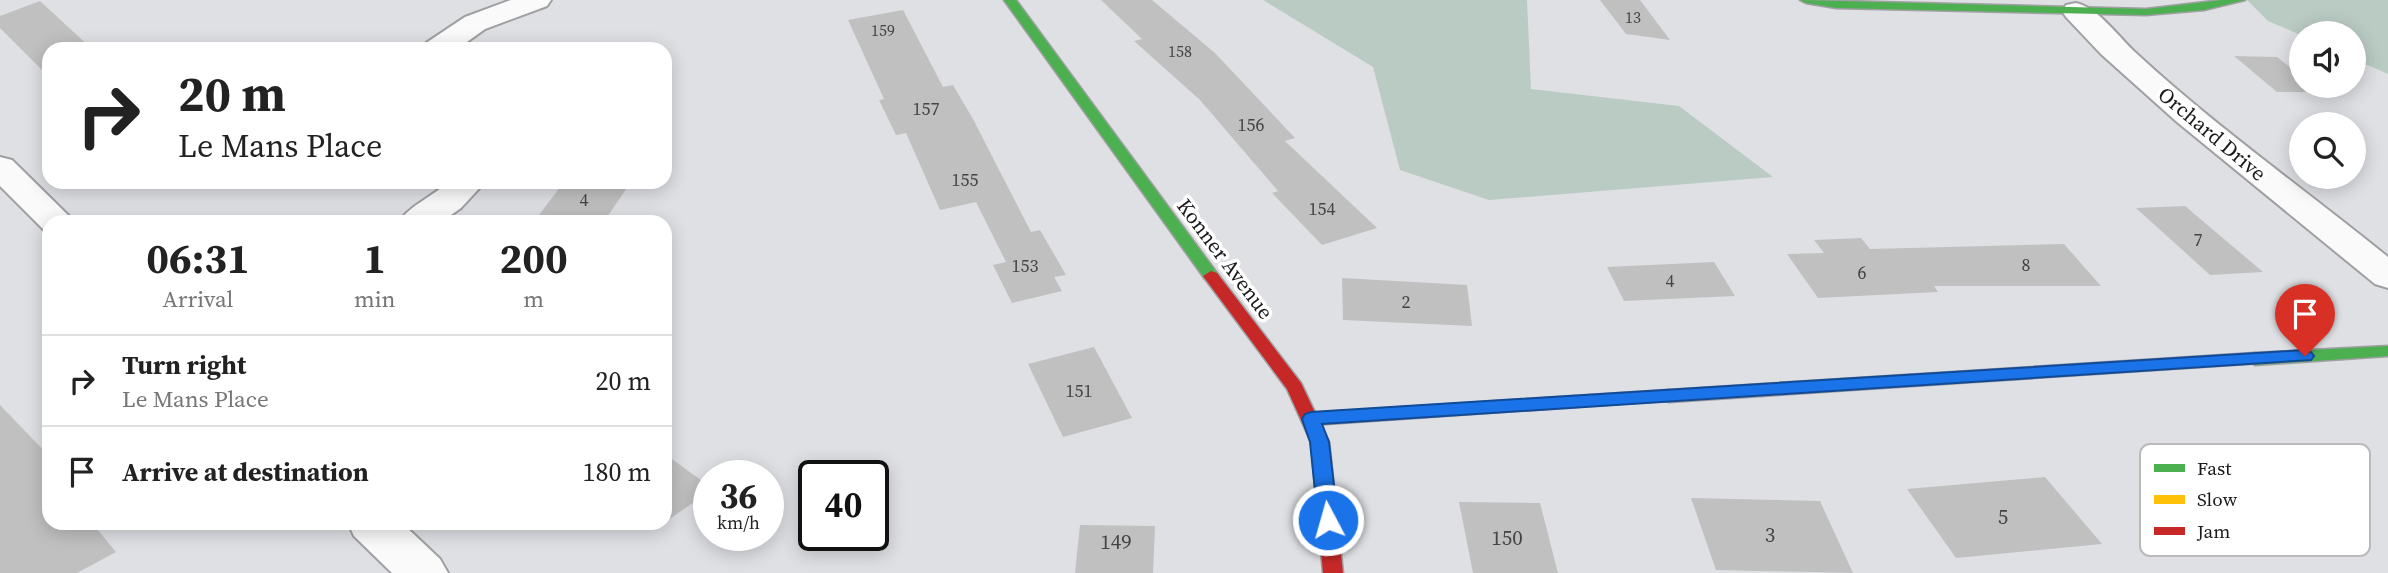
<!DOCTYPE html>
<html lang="en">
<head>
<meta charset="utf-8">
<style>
	:root { --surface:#fff; --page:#f2f2f2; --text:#222; --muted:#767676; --line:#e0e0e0 }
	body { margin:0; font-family:"Source Serif 4",serif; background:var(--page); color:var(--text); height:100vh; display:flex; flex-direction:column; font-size:26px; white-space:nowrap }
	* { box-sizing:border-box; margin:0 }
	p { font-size:23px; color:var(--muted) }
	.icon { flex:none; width:38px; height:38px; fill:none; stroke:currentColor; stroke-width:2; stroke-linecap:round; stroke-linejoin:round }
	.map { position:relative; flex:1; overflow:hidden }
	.details { position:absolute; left:42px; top:215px; width:630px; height:315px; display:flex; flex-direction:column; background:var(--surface); border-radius:21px; box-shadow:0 4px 18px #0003 }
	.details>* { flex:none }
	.banner { position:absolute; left:42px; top:42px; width:630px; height:147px; border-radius:21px; box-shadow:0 4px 18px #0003; background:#fff; color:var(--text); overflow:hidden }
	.controls { position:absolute; left:2289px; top:21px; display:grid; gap:14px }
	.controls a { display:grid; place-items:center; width:77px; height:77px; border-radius:50%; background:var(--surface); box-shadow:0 4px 18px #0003; font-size:35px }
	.speed { position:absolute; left:693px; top:460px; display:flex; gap:14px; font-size:35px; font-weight:700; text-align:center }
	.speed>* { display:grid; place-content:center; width:91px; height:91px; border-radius:50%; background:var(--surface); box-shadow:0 4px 18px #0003; line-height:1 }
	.speed small { font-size:18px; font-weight:400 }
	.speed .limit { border:4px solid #111; border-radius:10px; background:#fff; color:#111 }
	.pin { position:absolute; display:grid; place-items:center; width:60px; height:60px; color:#fff; margin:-72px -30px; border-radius:50% 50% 50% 0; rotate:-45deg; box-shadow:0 0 7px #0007 }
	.pin .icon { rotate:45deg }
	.me { position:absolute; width:77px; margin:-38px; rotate:354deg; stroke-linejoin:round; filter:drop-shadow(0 0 5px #0008) }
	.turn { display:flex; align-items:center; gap:24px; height:147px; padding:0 21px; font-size:32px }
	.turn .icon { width:91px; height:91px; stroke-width:2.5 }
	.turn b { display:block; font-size:49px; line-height:60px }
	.eta { display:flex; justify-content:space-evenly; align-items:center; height:119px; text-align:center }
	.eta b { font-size:42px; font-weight:700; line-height:49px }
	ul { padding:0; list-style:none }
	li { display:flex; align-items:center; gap:21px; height:91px; padding:0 21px; border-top:2px solid var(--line) }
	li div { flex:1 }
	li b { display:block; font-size:26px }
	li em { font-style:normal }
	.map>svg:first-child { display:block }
	.green { fill:#bacbc4 }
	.building { fill:#c1c0c1 }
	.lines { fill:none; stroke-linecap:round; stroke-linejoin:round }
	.street-casing { stroke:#a0a0a3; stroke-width:4 }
	.fast-casing { stroke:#a0a0a3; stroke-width:3 }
	.slow-casing { stroke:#a0a0a3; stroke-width:3 }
	.jam-casing { stroke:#a0a0a3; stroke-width:3 }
	.street { fill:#fafafb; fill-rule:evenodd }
	.fast { fill:#4caf50; fill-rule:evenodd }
	.slow { fill:#ffc107; fill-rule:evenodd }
	.jam { fill:#c62828; fill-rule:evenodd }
	.route { fill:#1a73e8; stroke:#114b97; stroke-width:2 }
	.labels { text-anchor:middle; stroke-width:7; stroke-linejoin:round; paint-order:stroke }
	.far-number-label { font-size:16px; fill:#444446 }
	.number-label { font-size:18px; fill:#444446 }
	.street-label { font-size:21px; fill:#1a1a1d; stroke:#fff }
	.near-number-label { font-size:21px; fill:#444446 }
	.key { fill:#fff; stroke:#bababb; stroke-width:2 }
	.key-label { font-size:19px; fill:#1a1a1d }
</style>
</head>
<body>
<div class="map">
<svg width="2388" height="573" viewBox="0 0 2388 573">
	<rect width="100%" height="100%" fill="#dfe0e4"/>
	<!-- green -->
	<g class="green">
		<path d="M1263,0H1527L1531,89L1679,106L1773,177L1489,200L1400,170L1373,67Z"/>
		<path d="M2247,0H2388V74L2354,59V33H2301V35L2268,21Z"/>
	</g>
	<!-- building -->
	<g class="building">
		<path d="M1101,0H1152L1215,53L1295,138L1285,141L1377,228L1322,245L1272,193L1278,191L1200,100L1134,41L1142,39Z"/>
		<path d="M1600,0H1640L1670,40L1626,34Z"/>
		<path d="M40,1L92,49H49V77L0,28V16Z"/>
		<path d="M903,10L943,87L953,85L973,119L1031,232L1040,230L1066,275L1054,277L1062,291L1012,303L993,265L1006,262L976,202L940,210L906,133L896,135L879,100L884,99L848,20Z"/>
		<path d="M2234,56L2277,57L2301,76V86H2314L2322,92H2277Z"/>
		<path d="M564,182H631L605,220L536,219Z"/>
		<path d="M2185,206L2263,272L2210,275L2136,208Z"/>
		<path d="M1861,238L1870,249L2064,244L2101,286H1934L1938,292L1818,298L1787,254L1824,253L1814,240Z"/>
		<path d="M1714,262L1735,296L1624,301L1607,267Z"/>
		<path d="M1342,278L1467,285L1472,326L1343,320Z"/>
		<path d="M1094,347L1132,418L1063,437L1028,364Z"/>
		<path d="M0,405L49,456V523H92L116,552L77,573H0Z"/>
		<path d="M665,454L709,486V492L665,522Z"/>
		<path d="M2045,477L2102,544L1956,558L1907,489Z"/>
		<path d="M1691,498L1820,501L1853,573L1716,570Z"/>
		<path d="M1459,502L1540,503L1558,573H1473Z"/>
		<path d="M1080,525L1155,526L1153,573H1075Z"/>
	</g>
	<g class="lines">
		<!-- street casing -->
		<g class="street-casing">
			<g id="street">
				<path d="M511,0H551L547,6L485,29L457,49H422L426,43L465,17Z"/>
				<path d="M2076,3C2099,8 2119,38 2137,54C2216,127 2304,189 2388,257V288L2375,284L2177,122L2101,54L2066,17L2062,11L2066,5Z"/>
				<path d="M0,157L12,160L75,222H49V231L44,230L0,186Z"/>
				<path d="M448,182H485L461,208L441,222H399C410,205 434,196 448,182Z"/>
				<path d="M348,523H402L440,559L448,573H392L354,536Z"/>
			</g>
		</g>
		<!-- fast casing -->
		<g class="fast-casing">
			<g id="fast">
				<path d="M1004,0H1016L1217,273L1219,276L1217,279H1205Z"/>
				<path d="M1800,0L2146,9L2222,0H2245L2204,10L2146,15L1836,8L1806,3Z"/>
				<path d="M2388,346V356L2255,365L2247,359L2255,353Z"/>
				<path d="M1669,390L1675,392L1678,396L1675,400L1312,425L1306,423L1303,419L1306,415L1312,413Z"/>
			</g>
		</g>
		<!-- slow casing -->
		<g class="slow-casing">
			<path id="slow" d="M2255,353L2261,355L2263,359L2261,363L1669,402L1663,400L1660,396L1663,392L1669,390Z"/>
		</g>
		<!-- jam casing -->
		<g class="jam-casing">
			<path id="jam" d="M1211,271L1217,273L1301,383L1329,442L1343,573H1323L1311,442L1287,389L1203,276Z"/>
		</g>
		<!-- street -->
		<use href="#street" class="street"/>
		<!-- fast -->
		<use href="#fast" class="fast"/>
		<!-- slow -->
		<use href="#slow" class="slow"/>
		<!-- jam -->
		<use href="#jam" class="jam"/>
	</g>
	<!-- route -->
	<path class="route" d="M2305,350L2311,352L2314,356L2311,360L1322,424L1329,442L1338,520L1335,526L1328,528L1321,526L1318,520L1310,442L1302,419L1305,414L1311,412Z"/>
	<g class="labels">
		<!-- far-number labels -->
		<g class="far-number-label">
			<text x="1633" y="23">13</text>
			<text x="883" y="36">159</text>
			<text x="1180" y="57">158</text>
		</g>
		<!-- number labels -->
		<g class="number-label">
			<text x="926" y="115">157</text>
			<text x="1251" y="131">156</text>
			<text x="965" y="186">155</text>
			<text x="584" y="206">4</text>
			<text x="1322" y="215">154</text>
			<text x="2198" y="246">7</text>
			<text x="2026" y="271">8</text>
			<text x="1025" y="272">153</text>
			<text x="1862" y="279">6</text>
			<text x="1670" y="287">4</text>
			<text x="1406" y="308">2</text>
			<text x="1079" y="397">151</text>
		</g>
		<!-- street labels -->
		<g class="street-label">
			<text transform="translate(2212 134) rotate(40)" y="7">Orchard Drive</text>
			<text transform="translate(1225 259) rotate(53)" y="7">Konner Avenue</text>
		</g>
		<!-- near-number labels -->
		<g class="near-number-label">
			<text x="2003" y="524">5</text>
			<text x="1770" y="542">3</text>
			<text x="1507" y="545">150</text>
			<text x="1116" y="549">149</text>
		</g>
	</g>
	<!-- legend -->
	<rect x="2140" y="444" width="230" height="112" rx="10" class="key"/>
	<rect x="2154" y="464" width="31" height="8" fill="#4caf50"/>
	<rect x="2154" y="495" width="31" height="9" fill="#ffc107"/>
	<rect x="2154" y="527" width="31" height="8" fill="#c62828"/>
	<g class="key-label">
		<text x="2197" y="475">Fast</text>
		<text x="2197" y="506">Slow</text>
		<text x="2197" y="538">Jam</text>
	</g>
</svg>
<div class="controls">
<a><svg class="icon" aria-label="sound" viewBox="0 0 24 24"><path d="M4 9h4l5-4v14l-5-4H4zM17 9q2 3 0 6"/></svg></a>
<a><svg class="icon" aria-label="search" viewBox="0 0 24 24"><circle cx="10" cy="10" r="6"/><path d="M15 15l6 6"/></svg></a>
</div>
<div class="speed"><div>36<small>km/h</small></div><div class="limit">40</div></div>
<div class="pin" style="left:2305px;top:356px;background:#d93025"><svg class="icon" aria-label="arrive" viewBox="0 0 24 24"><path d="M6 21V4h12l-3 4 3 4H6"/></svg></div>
<svg class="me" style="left:1328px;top:520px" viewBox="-20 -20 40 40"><circle r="17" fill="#1a73e8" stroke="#fff" stroke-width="3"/><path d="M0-11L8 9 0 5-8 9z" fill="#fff"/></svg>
<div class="banner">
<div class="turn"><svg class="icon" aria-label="right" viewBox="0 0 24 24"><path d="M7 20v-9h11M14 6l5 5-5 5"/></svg><div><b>20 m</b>Le Mans Place</div></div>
</div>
<section class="details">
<div class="eta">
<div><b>06:31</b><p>Arrival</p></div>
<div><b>1</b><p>min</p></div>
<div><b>200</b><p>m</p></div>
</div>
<ul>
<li><svg class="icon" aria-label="right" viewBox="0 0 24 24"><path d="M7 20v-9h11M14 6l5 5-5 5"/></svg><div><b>Turn right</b><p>Le Mans Place</p></div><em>20 m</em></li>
<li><svg class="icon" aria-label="arrive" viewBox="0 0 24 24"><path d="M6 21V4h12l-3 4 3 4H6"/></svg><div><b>Arrive at destination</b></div><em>180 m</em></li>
</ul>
</section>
</div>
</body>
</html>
